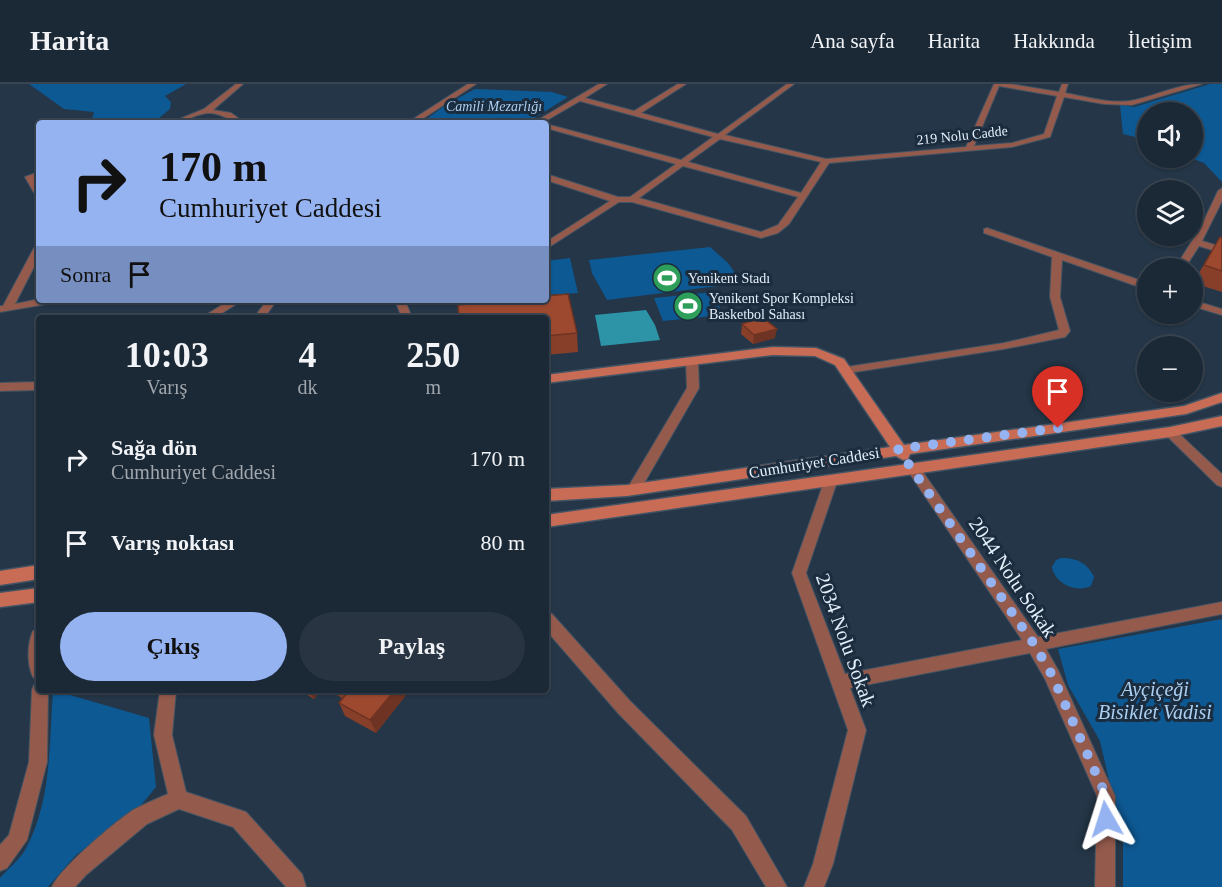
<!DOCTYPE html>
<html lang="tr">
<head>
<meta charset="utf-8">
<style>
	:root { --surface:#1b2835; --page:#283441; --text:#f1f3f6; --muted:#a0a6ad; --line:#394450; --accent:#95b2f1 }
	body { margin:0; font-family:Georgia,serif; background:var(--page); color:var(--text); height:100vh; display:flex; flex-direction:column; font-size:22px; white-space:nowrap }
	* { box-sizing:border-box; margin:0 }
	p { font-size:20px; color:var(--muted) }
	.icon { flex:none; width:33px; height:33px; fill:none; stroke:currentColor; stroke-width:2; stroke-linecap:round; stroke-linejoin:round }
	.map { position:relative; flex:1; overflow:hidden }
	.side { position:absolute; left:36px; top:231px; width:513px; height:378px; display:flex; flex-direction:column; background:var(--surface); border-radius:6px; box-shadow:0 2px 4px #0004,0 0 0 2px var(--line) }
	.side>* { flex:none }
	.top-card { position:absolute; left:36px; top:36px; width:513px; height:183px; border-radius:6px; box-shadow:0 2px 4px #0004,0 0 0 2px var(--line); background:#95b2f1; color:#111; overflow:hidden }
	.tools { position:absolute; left:1137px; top:18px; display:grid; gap:12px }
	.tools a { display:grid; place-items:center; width:66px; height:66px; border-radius:50%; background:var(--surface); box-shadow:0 2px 4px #0004,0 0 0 2px var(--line); font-size:30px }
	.pin { position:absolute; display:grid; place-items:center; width:51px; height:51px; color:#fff; margin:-62px -26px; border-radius:50% 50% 50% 0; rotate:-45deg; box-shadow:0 0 6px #0007 }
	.pin .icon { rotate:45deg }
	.me { position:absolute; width:66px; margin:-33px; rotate:354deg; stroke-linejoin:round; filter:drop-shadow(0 0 4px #0008) }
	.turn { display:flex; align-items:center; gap:21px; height:126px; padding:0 24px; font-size:27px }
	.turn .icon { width:78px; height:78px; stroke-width:2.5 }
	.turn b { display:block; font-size:42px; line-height:51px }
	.then { display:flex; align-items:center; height:57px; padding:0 24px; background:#0003; gap:12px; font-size:22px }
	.eta { display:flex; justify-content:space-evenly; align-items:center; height:102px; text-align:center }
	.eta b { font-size:36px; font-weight:600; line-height:42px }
	.button { display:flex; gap:12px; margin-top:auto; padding:12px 24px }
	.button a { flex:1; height:69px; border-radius:36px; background:var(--accent); color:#111; font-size:24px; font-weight:600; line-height:69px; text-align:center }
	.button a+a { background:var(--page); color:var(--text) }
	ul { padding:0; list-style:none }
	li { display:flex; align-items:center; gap:18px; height:84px; padding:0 24px }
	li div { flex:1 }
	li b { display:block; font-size:22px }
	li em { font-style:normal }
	header { display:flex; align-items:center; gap:36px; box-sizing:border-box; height:84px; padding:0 30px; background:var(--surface); border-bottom:2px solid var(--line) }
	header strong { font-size:28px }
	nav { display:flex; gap:33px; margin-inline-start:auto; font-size:21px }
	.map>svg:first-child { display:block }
	.green { fill:#0d5994 }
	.water { fill:#2d94a8 }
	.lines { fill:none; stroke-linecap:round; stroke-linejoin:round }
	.street-casing { stroke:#435464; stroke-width:2 }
	.secondary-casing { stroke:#435464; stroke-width:3 }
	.street { fill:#945a4c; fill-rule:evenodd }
	.secondary { fill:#c86c56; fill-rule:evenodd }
	.wall { fill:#873f29 }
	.shaded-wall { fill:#6e3322 }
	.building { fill:#9d4930; stroke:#6e3322; stroke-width:1.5 }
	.route { stroke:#95b2f1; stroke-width:10; stroke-dasharray:0 18 }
	.labels { text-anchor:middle; stroke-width:6; stroke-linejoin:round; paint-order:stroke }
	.far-park-label { font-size:14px; font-style:italic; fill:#adcff1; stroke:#1a2c3d }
	.far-street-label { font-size:14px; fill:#e4effb; stroke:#1a2c3d }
	.far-poi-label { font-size:14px; fill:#e4effb; stroke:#1a2c3d; text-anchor:start }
	.street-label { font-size:16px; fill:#e4effb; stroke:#1a2c3d }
	.near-street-label { font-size:20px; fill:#e4effb; stroke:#1a2c3d }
	.near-park-label { font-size:20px; font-style:italic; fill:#adcff1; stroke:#1a2c3d }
</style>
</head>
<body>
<header>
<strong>Harita</strong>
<nav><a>Ana sayfa</a><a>Harita</a><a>Hakkında</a><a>İletişim</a></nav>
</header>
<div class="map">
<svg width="1222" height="803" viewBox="0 0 1222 803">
	<rect width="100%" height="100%" fill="#243647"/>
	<!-- green -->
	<g class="green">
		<path d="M29,0H186L165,12L171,18L170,25L153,39H91L94,28L64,25Z"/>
		<path d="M1210,0H1222V98L1204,79L1191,74L1194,69L1192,28H1148L1147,56L1123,50L1120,21L1134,23Z"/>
		<path d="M475,5L552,8L568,13L526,39H421L447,20Z"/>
		<path d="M710,163L728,179L742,199L607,216L592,189L589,176Z"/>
		<path d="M570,174L578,209L546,211V177Z"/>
		<path d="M712,208L723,231L663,237L654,214Z"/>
		<path d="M1061,474C1075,473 1088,479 1094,493L1091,502C1076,509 1055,500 1052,483L1056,476Z"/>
		<path d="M1222,535V803H1123V757L1100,657L1068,601L1058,565Z"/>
		<path d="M53,606L149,634L156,703L142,720L75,772L48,803H0V794C8,785 19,776 25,766C52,718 49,659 53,606Z"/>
	</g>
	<!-- water -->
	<path class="water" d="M646,226L655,241L660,256L601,262L595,231Z"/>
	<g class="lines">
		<!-- street casing -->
		<g class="street-casing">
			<g id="street">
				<path d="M236,0H243L213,26L231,29L245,39C232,39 221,28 208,29C195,30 184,39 170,39L204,25Z"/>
				<path d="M468,0H476L416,39H407Z"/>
				<path d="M599,0H607L585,14L634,27L678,0H686L641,29L718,50L787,0H794L725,51L826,75L966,63L994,0H1010L1059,8L1062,0H1068L1065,9C1087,13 1113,21 1135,16C1157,11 1179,0 1202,0L1132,21L1104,20L1064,13L1050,53L1012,63L829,79L789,140L778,149L761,154L632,118H619L546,165V158L610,117L546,96V90L618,113H630L676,80L546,44V40L681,76L713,53L580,17L542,39H533ZM999,2L1057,12L1044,50L1012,59L974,62ZM720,55L821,78L801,109L688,78ZM683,82L798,113L778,141L761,148L639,114Z"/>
				<path d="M39,88V93L34,94L39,103V113L36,112L25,93Z"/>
				<path d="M1222,104V117L1202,157L1222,163V169L1199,162L1185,184H1175L1201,143L1218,107Z"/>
				<path d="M987,144L1148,199V206L1062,176L1060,213L1070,247L1065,253L1004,265L842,290L840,287L842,284L846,283L1004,259L1059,246L1050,213L1052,173L984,149V145Z"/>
				<path d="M39,161V173L15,220L39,215L58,216L53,219L0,228V222H3L34,164Z"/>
				<path d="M230,216H243L214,234H201Z"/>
				<path d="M267,216H277L264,234H254Z"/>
				<path d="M395,216H405L412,234H402Z"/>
				<path d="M1192,216L1222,225V231L1192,222Z"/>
				<path d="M692,275L698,278L699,304L639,408H629L627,405L687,304L686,278Z"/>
				<path d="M39,298V306L0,307V299Z"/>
				<path d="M1170,344L1174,345L1222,390V403L1217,401L1166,351L1164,348Z"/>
				<path d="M913,379L918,381L1038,553L1222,518V530L1046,565L1058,586L1115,712V803H1095L1097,712L1045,595L1030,569L850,604L866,646L833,780L824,803H804L813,780L848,646L792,489L826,392H836L838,395L806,489L845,590L1022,556L908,387L906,384L908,381Z"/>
				<path d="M546,528L552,530L630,617L746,732L787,803H766L732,746L618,629L546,546Z"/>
				<path d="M39,545V595L33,593C27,581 27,560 33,547Z"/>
				<path d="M39,599V606H48L47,678L27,756L7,784L0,787V761L9,751L29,678L32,606L34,601Z"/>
				<path d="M160,606H176L172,651L186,708L246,728L302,790L306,803H286L233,743L179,725L147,740L86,791L75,803H52C60,784 115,738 133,726C144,720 156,715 168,710L154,651Z"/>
			</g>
		</g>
		<!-- secondary casing -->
		<g class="secondary-casing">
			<g id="secondary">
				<path d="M773,263L816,264L844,275L904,361L1184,322L1222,309V318L1186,330L910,370L908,375L903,376L896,372L627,412L546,417V405L627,401L890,363L835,281L815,272L773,271L546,299V291Z"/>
				<path d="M1222,332V342L1170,353L546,443V431L1170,343Z"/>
				<path d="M39,481V495L0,501V487Z"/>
				<path d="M39,504V518L0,523V509Z"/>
			</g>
		</g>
		<!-- street -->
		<use href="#street" class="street"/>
		<!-- secondary -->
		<use href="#secondary" class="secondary"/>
	</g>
	<!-- wall -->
	<g class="wall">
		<path d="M1220,153L1222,154V208L1193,199Z"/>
		<path d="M546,234L577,249L578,268L546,271Z"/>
		<path d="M742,240L775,254L753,260L741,250Z"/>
		<path d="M299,606H321L314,615Z"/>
		<path d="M328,606H410L376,649L345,632L339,619L342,614Z"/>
	</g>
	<!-- shaded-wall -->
	<g class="shaded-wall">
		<path d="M777,245L775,254L753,260L754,251Z"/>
		<path d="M309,606H321L314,615Z"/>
		<path d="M395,606H410L376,649L370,636Z"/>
	</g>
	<!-- building -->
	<g class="building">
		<path d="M1220,153L1222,154V187L1204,181Z"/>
		<path d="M568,210L577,249L546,252V234H459L458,221L508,216H546V212Z"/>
		<path d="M762,233L777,245L754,251L742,240Z"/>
		<path d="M345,606H395L370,636L339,619L348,608Z"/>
	</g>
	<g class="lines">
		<!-- route -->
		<path class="route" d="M1058,344L898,365L1034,560L1052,591L1106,712V735"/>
	</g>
	<!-- icons -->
	<defs>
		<g id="stadium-disc" transform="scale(1.5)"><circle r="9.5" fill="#2e9e5b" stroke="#1a2c3d"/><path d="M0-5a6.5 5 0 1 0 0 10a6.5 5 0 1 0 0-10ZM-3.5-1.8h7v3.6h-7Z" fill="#fff"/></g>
	</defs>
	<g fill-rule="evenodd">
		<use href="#stadium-disc" x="667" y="194"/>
		<use href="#stadium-disc" x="688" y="222"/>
	</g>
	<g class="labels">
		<!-- far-park labels -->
		<g class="far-park-label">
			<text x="494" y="27">Camili Mezarlığı</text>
		</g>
		<!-- far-street labels -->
		<g class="far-street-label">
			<text transform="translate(962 51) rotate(-6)" y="5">219 Nolu Cadde</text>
		</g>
		<!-- far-poi labels -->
		<g class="far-poi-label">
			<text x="688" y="199">Yenikent Stadı</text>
			<text x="709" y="219">Yenikent Spor Kompleksi<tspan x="709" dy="16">Basketbol Sahası</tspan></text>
		</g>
		<!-- street labels -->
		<g class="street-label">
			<text transform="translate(814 378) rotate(-9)" y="6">Cumhuriyet Caddesi</text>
		</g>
		<!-- near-street labels -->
		<g class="near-street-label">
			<text transform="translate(1013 493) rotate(56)" y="7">2044 Nolu Sokak</text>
			<text transform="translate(846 556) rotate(70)" y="7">2034 Nolu Sokak</text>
		</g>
		<!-- near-park labels -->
		<g class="near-park-label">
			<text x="1155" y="612">Ayçiçeği<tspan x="1155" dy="23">Bisiklet Vadisi</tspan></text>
		</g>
	</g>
</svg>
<div class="tools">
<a><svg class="icon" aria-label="sound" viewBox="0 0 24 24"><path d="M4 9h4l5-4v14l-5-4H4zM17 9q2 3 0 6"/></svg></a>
<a><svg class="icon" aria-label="layers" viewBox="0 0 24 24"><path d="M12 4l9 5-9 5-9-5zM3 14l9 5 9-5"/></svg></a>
<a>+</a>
<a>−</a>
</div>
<div class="pin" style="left:1058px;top:344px;background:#d93025"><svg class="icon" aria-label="arrive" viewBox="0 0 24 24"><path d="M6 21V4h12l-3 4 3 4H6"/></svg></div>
<svg class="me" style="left:1106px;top:735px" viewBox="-20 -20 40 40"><path d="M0-17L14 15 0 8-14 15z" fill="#95b2f1" stroke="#fff" stroke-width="4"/></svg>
<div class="top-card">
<div class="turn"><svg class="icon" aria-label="right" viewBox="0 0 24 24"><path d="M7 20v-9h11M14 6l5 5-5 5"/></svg><div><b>170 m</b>Cumhuriyet Caddesi</div></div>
<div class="then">Sonra<svg class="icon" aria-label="arrive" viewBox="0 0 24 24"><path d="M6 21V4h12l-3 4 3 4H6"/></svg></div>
</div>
<section class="side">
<div class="eta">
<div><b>10:03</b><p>Varış</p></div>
<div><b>4</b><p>dk</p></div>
<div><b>250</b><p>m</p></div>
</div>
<ul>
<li><svg class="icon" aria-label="right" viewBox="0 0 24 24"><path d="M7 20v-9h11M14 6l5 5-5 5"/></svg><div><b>Sağa dön</b><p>Cumhuriyet Caddesi</p></div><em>170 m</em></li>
<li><svg class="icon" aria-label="arrive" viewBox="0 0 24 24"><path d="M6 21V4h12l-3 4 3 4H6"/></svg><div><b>Varış noktası</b></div><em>80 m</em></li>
</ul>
<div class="button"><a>Çıkış</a><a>Paylaş</a></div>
</section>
</div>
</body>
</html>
